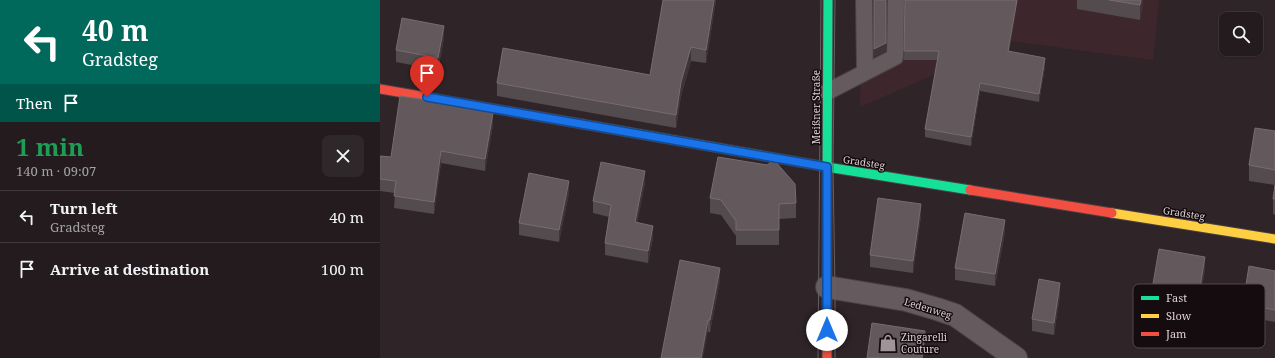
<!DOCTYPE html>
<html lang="en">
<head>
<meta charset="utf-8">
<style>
	:root { --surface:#231b1d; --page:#2f282a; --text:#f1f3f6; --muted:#a3a1a4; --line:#40393b }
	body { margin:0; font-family:"Noto Serif",serif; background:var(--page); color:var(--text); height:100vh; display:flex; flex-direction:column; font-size:15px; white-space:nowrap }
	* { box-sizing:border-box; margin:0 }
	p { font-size:13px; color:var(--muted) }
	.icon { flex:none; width:22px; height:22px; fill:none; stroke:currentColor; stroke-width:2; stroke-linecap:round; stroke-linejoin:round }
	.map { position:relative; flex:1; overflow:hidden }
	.sheet { display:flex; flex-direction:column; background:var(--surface); width:380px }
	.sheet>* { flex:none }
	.banner { background:#00695c; color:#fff; overflow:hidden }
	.tools { position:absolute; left:839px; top:12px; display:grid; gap:8px }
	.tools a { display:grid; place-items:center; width:44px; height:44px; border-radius:8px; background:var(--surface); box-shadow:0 1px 3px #0004,0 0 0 1px var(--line); font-size:20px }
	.pin { position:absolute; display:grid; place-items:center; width:34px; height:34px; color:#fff; margin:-41px -17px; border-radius:50% 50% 50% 0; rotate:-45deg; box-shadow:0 0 4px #0007 }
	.pin .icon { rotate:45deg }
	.me { position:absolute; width:44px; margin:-22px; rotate:0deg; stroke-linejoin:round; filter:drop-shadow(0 0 3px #0008) }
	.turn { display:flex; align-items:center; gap:14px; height:84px; padding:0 16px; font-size:18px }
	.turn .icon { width:52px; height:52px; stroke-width:2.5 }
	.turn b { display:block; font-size:28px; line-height:34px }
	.then { display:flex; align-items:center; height:38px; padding:0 16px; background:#0003; gap:8px; font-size:15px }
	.round { display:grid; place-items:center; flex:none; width:42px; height:42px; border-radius:8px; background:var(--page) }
	.summary { display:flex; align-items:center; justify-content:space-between; height:68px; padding:0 16px }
	h1 { font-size:24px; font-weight:700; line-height:30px; color:#1e9e55 }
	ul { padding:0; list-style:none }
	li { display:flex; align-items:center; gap:12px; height:52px; padding:0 16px; border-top:1px solid var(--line) }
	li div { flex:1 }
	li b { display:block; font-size:15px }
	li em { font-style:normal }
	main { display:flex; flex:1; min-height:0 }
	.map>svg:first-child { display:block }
	.built { fill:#3e262d }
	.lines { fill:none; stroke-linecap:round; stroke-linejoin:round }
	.lane-casing { stroke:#4a4144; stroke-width:18 }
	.street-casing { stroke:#4a4144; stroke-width:24 }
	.fast-casing { stroke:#4a4144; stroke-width:11 }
	.slow-casing { stroke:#4a4144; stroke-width:11 }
	.jam-casing { stroke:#4a4144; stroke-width:11 }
	.lane { stroke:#655b5e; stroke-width:16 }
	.street { stroke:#655b5e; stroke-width:22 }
	.fast { stroke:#16e098; stroke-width:9 }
	.slow { stroke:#ffcf43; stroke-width:9 }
	.jam { stroke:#f24e42; stroke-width:9 }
	.tram { stroke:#676062; stroke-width:1 }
	.wall { fill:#544b4e }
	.shaded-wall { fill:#3f3538 }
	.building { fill:#63595d; stroke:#776c70 }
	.route-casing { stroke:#114b97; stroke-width:10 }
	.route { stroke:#1a73e8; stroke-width:7 }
	.labels { text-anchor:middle; stroke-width:3; stroke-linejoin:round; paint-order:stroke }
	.street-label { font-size:10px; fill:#dfd1d5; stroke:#150c0f }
	.poi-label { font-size:10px; fill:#dfd1d5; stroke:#150c0f; text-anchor:start }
	.key { fill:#150c0f; stroke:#52474a; stroke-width:1 }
	.key-label { font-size:11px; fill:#dfd1d5 }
</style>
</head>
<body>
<main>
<section class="sheet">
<div class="banner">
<div class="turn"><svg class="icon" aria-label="left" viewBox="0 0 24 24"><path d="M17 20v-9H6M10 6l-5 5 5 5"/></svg><div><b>40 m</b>Gradsteg</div></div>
<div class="then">Then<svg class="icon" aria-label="arrive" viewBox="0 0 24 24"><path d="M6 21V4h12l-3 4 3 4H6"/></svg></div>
</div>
<div class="summary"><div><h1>1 min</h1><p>140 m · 09:07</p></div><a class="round"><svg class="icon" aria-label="close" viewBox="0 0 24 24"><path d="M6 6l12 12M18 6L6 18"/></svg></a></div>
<ul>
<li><svg class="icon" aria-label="left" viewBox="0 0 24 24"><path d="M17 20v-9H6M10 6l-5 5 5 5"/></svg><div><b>Turn left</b><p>Gradsteg</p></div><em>40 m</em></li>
<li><svg class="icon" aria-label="arrive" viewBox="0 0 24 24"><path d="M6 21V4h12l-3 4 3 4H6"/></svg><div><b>Arrive at destination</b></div><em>100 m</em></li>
</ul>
</section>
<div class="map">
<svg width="895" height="358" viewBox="0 0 895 358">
	<rect width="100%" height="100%" fill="#2f2427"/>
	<!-- built -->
	<path class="built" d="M481,0H779L773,60L607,38L549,77L480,107Z"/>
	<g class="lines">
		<!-- lane casing -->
		<g class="lane-casing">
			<g id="lane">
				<path d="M484,0L485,72"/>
				<path d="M447,92L515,57L516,0"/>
			</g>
		</g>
		<!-- street casing -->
		<g class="street-casing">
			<path id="street" d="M447,287L526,300L557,309L575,315L636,358"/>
		</g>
		<!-- fast casing -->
		<g class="fast-casing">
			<g id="fast">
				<path d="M202,124L453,168L590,190"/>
				<path d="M447,187L448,0"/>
			</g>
		</g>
		<!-- slow casing -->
		<g class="slow-casing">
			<path id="slow" d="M732,213L895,239"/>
		</g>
		<!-- jam casing -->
		<g class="jam-casing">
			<g id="jam">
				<path d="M0,89L202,124"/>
				<path d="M590,190L732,213"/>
				<path d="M447,358V187"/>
			</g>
		</g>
		<!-- lane -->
		<use href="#lane" class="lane"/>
		<!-- street -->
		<use href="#street" class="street"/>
		<!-- fast -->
		<use href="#fast" class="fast"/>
		<!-- slow -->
		<use href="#slow" class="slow"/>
		<!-- jam -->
		<use href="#jam" class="jam"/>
		<!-- tram -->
		<g class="tram">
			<path d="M455,0L453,168L455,289V358"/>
			<path d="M438,358L441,0"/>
		</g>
	</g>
	<!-- wall -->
	<g class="wall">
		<path d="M336,0L326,63L311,61L301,96L296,128L117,96V83L270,75Z"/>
		<path d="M525,0L629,52L665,67L659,102L600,91L591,146L545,137V129L558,60H524Z"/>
		<path d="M697,0H763L760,20L697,9Z"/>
		<path d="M64,38L58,70L16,62V50Z"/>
		<path d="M55,102L113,125L105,171L61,163L54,214L14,208L15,193L0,191V156L11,157Z"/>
		<path d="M895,131V185L869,181V165Z"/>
		<path d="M265,183L257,223L273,238L268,263L225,255V243L229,217L213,213V201Z"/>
		<path d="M895,185V215L893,214V199Z"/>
		<path d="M189,193L179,242L139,235V223Z"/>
		<path d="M330,198L416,203V218L399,219V245H356V236L341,215L330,213Z"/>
		<path d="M541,216L533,273L490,267V255Z"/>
		<path d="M625,232L615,286L575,280V268Z"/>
		<path d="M825,269L819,305L773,296V284Z"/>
		<path d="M895,271V322L863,316V304Z"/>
		<path d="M340,280L330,332H328L281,358Z"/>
		<path d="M680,295L674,335L652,331V319Z"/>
	</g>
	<!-- shaded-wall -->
	<g class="shaded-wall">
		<path d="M334,0H336L326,63V50Z"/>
		<path d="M507,0L506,51L494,57V49Z"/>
		<path d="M637,0H638L628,60V51Z"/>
		<path d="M761,0H763L760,20V5Z"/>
		<path d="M64,26V38L58,70V58Z"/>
		<path d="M311,47V61L301,96L296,128V115L301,82Z"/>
		<path d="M665,58V67L659,102V94Z"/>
		<path d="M600,83V91L591,146V137Z"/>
		<path d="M113,113V125L105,171V159Z"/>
		<path d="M61,151V163L54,214V202Z"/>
		<path d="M265,171V183L255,235V222Z"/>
		<path d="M189,181V193L179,242V230Z"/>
		<path d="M541,204V216L533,273V261Z"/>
		<path d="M625,220V232L615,286V274Z"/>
		<path d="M273,226V238L268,263V251Z"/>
		<path d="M825,257V269L819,305V293Z"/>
		<path d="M340,268V280L330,332V320Z"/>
		<path d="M680,283V295L674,335V323Z"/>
		<path d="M328,320V332L323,358H321Z"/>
		<path d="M545,331V343L543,358H542Z"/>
	</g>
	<!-- building -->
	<g class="building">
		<path d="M283,0H334L326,50L311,47L301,82L296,115L117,83L123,48L270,75Z"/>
		<path d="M494,0H506V43L494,49Z"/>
		<path d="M525,0H637L628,51L665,58L659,94L600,83L591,137L545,129L559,51H524Z"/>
		<path d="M729,0H761L760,5Z"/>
		<path d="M22,18L64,26L58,58L16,50Z"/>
		<path d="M20,96L55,101V102L113,113L105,159L61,151L54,202L14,196L16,181L0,179V156L11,157Z"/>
		<path d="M875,128L895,131V170L869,165Z"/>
		<path d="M338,157L387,165L394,160L415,184L416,203L399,204V230H356V221L341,200L330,198Z"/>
		<path d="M221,162L265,171L255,222L273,226L268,251L225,243L231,205L213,201Z"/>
		<path d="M149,173L189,181L179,230L139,223Z"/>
		<path d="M895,185V199H893Z"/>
		<path d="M498,198L541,204L533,261L490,255Z"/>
		<path d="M585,213L625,220L615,274L575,268Z"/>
		<path d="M779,249L825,257L819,293L773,284Z"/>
		<path d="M300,260L340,268L330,320H328L321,358H281Z"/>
		<path d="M869,266L895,271V310L863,304Z"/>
		<path d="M659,279L680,283L674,323L652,319Z"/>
		<path d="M492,323L545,331L542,358H487Z"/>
	</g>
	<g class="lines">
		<!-- route casing -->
		<g class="route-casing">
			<path id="route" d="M47,97L447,167V330"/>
		</g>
		<!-- route -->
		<use href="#route" class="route"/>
	</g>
	<!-- icons -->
	<defs>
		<g id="shop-bare" transform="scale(1.38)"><path d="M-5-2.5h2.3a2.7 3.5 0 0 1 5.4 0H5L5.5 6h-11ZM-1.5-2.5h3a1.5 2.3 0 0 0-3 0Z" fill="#a19498" stroke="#150c0f" stroke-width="2.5" paint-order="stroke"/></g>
	</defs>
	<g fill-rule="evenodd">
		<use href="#shop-bare" x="508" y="343"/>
	</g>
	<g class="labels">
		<!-- street labels -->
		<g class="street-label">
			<text transform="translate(436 107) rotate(-90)" y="4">Meißner Straße</text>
			<text transform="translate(484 162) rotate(9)" y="4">Gradsteg</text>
			<text transform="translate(804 213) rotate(9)" y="4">Gradsteg</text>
			<text transform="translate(548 308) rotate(17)" y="4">Ledenweg</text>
		</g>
		<!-- poi labels -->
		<g class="poi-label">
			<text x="521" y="341">Zingarelli<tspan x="521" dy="12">Couture</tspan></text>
		</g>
	</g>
	<!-- legend -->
	<rect x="753" y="284" width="132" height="64" rx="6" class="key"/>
	<rect x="761" y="296" width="18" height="4" fill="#16e098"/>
	<rect x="761" y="314" width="18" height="4" fill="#ffcf43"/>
	<rect x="761" y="332" width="18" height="4" fill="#f24e42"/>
	<g class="key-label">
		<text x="786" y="302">Fast</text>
		<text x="786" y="320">Slow</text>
		<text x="786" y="338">Jam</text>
	</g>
</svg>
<div class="tools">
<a><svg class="icon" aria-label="search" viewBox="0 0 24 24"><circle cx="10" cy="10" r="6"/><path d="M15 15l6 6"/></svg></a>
</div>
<div class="pin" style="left:47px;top:97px;background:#d93025"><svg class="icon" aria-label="arrive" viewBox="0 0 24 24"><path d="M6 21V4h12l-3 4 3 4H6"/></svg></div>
<svg class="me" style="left:447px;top:330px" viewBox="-20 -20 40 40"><circle r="19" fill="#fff"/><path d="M0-13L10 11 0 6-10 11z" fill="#1a73e8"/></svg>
</div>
</main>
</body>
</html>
